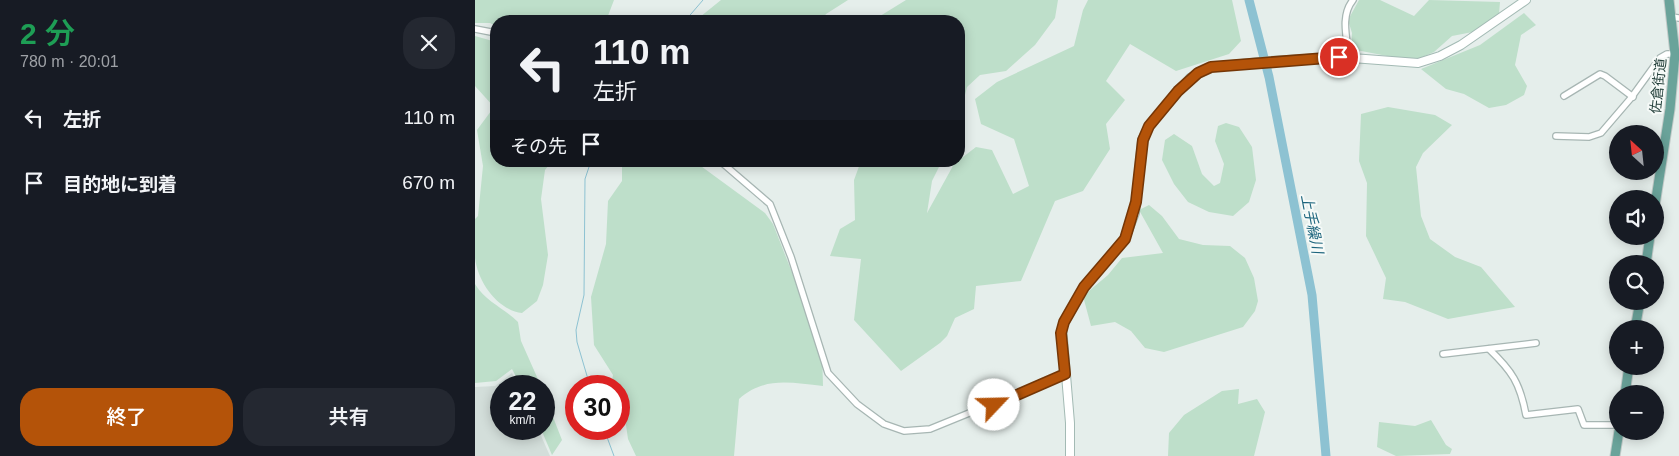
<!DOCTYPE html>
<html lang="ja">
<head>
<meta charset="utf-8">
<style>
	:root { --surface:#171b24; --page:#242831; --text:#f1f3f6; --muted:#9ea1a6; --accent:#b45309 }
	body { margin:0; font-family:Helvetica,"Noto Sans JP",sans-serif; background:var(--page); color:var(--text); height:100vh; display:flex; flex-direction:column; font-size:19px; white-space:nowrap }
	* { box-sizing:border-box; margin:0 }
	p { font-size:16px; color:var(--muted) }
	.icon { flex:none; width:28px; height:28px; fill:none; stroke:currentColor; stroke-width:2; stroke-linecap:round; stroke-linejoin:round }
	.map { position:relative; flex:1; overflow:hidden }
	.side { display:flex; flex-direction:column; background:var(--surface); width:475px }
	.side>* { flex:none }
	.banner { position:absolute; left:15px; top:15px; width:475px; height:152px; border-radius:20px; box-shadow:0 2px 12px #0003; background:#171b24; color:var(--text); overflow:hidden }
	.needle { width:32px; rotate:333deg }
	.buttons { position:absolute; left:1134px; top:125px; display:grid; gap:10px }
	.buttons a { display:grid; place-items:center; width:55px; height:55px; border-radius:50%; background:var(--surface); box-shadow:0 2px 12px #0003; font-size:25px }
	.speed { position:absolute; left:15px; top:375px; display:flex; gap:10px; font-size:25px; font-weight:700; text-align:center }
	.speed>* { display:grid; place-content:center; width:65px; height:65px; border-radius:50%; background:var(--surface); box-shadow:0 2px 12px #0003; line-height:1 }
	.speed small { font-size:12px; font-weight:400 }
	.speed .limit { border:8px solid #d22; background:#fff; color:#111 }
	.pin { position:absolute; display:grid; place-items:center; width:42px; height:42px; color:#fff; margin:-21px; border:2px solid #fff; border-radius:50%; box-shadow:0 1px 5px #0007 }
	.me { position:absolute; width:55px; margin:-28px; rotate:66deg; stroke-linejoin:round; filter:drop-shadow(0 0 4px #0008) }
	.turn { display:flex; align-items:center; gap:18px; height:105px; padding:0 20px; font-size:22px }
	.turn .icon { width:65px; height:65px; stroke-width:2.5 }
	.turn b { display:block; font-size:35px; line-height:42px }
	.then { display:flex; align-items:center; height:48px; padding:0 20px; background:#0003; gap:10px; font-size:19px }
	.round { display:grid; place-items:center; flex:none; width:52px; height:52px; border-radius:20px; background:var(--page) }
	.summary { display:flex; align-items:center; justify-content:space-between; height:85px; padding:0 20px }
	h1 { font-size:30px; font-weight:600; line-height:38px; color:#1e9e55 }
	.button { display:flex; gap:10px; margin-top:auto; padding:10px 20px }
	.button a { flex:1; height:58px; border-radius:20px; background:var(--accent); color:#fff; font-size:20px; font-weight:600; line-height:58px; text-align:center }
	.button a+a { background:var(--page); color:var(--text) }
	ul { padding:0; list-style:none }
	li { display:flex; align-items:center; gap:15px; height:65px; padding:0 20px }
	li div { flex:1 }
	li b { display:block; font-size:19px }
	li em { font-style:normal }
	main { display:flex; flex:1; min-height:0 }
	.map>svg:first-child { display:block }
	.built { fill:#d3deda }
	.green { fill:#bedfca }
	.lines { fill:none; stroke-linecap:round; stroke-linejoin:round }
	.stream { stroke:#8dc2d2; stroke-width:1 }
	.river { stroke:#8dc2d2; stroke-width:9 }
	.street-casing { stroke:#a7b6b3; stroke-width:8 }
	.secondary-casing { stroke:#a3bab4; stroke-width:10 }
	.primary-casing { stroke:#c2cac8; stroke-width:11 }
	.street { stroke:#fff; stroke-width:5.5 }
	.secondary { stroke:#fff; stroke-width:8 }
	.primary { stroke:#6aa39a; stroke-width:9 }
	.route-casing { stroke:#753606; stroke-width:12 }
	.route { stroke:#b45309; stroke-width:9 }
	.labels { text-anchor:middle; stroke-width:4; stroke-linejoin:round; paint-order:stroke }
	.street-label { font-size:14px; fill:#24403b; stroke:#f6faf8 }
	.water-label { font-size:15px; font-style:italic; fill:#1d657d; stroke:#f6faf8 }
</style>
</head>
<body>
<main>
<section class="side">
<div class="summary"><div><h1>2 分</h1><p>780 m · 20:01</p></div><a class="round"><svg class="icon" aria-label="close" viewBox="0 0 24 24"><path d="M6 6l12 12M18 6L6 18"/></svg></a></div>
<ul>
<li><svg class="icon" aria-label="left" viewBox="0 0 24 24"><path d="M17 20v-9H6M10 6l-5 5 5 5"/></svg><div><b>左折</b></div><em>110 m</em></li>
<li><svg class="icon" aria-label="arrive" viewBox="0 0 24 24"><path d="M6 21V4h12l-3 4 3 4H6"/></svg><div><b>目的地に到着</b></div><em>670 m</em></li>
</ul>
<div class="button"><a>終了</a><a>共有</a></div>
</section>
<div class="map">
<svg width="1204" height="456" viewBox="0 0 1204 456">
	<rect width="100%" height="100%" fill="#e5eeeb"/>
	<!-- built -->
	<path class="built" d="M37,373L43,386H26V429H63L75,456H0V387L20,386Z"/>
	<!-- green -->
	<g class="green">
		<path d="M0,0H139L131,21H21V26L15,23H0Z"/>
		<path d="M246,0H373L351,14L346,21H220Z"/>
		<path d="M431,0H583L580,18L560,45L531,71L505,75L492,87L484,119V21H397Z"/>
		<path d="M613,0H757L766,41L754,54L701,71L655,44L631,81L650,100L631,124L635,149L608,191L580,201L546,281L501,286L499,309L480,318L472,336L465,343L426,371L379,320L386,259L355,256L365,229L380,220L379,180L386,161H467L457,181L452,213L479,164L501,147L517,150L538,194L554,186L539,139L506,124L500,99L522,82L599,46L608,10Z"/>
		<path d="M884,0H905L939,16L954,0L1025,2L1024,14L1008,30L977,36L959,52L938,61L876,49L877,33L873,20Z"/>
		<path d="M1049,13L1061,25L1046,35L1040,65L1052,86L1049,95L1031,105L1014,108L989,94L971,89L946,69L1005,45Z"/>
		<path d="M0,36L21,42V161H77L70,170L66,199L73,255L68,285L62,301L47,313C23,310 3,283 0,258C0,246 0,232 0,219L3,216L8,166L2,130L19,107L0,86Z"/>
		<path d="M913,107L960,115L977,125L948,153L941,167L946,216L955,239L980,257L1006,267L1040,307L973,319L930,302L908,299L911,278L891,236L892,183L884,161L886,114Z"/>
		<path d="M751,123L764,127L777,147L781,180L774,202L758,216L734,212L713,202L699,184L687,160L690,140L699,134L717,146L727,174L739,186L745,183L749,164L740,141L743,126Z"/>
		<path d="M147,161H219L290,213L298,224L347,349L348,386C316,383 290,376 264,399L259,456H161L153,439L150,418L144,409V386H136L138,375L119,345L116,297L131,244L133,201L147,181Z"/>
		<path d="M674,205L687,216L704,239L728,245L755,246L770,258L779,278L783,301L780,311L768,327L689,352L670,348L656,331L640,322L616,326L608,296L633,275L647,258L688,253L664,210Z"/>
		<path d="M0,284C11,302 29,308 43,322L46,341L66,386H46L37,369L21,381L0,383Z"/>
		<path d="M764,389L763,404L782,399L790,412L779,456H693L694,433L709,415L747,391Z"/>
		<path d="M69,394L87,440L77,455L66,429H69Z"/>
		<path d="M956,420L971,445L977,449L975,454L921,456L902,447L904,422L940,426Z"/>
	</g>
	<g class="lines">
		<!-- stream -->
		<g class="stream">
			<path d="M210,21L228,0"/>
			<path d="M115,386L102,342L101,330L109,295L110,179L116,161"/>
			<path d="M129,429L139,456"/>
		</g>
		<!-- river -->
		<path class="river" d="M774,0L794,77L837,295L851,456"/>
		<!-- street casing -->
		<g class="street-casing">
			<g id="street">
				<path d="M1196,17L1204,18"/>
				<path d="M0,29L21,33"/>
				<path d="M874,57C872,38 865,16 878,0"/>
				<path d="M1089,96L1125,74L1130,76L1158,97"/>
				<path d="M1081,136L1114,137L1126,133L1156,98L1185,58L1192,54H1200"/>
				<path d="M245,161L295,204L316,257L353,373L382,404L409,424L429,431L455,429L590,374"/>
				<path d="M1014,349C1037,371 1045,383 1051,415L1103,409L1109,425H1142"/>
				<path d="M968,354L1061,343"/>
			</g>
		</g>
		<!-- secondary casing -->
		<g class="secondary-casing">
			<path id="secondary" d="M595,456V423L587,327L609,287L650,239L660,213L667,140L674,126L715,78L736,67L795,61L864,57L943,63L965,56L986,45L1051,0"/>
		</g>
		<!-- primary casing -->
		<g class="primary-casing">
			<g id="primary">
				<path d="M1180,205L1195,109L1200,54L1194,0"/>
				<path d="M1171,264L1175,236"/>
				<path d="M1160,329L1165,301"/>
				<path d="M1150,394L1154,366"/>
				<path d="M1140,456L1144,431"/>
			</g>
		</g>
		<!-- street -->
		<use href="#street" class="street"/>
		<!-- secondary -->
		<use href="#secondary" class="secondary"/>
		<!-- primary -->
		<use href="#primary" class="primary"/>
	</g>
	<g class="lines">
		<!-- route casing -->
		<g class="route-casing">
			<path id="route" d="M519,405L590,374L586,333L589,322L609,287L650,239L661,202L668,140L674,126L703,91L723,73L736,67L864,57"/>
		</g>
		<!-- route -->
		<use href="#route" class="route"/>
	</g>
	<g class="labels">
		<!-- street labels -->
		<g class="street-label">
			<text transform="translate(1183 86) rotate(-84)" y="5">佐倉街道</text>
		</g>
		<!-- water labels -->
		<g class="water-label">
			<text transform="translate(837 224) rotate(79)" y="5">上手繰川</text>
		</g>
	</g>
</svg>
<div class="buttons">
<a><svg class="needle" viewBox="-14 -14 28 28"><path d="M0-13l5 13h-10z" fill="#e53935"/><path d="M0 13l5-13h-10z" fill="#9ea1a6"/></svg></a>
<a><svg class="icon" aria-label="sound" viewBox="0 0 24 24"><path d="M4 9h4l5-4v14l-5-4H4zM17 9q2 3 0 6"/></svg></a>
<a><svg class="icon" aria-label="search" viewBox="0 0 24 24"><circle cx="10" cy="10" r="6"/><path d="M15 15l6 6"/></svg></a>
<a>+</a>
<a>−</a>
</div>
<div class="speed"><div>22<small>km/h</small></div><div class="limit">30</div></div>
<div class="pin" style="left:864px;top:57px;background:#d93025"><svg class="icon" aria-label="arrive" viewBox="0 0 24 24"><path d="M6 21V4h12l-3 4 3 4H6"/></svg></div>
<svg class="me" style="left:519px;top:405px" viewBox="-20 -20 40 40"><circle r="19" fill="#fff"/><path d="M0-13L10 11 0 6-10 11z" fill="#b45309"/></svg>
<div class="banner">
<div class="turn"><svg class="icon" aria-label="left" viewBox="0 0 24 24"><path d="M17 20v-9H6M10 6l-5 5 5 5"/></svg><div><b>110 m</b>左折</div></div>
<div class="then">その先<svg class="icon" aria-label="arrive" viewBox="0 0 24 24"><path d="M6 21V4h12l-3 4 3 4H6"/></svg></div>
</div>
</div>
</main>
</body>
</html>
